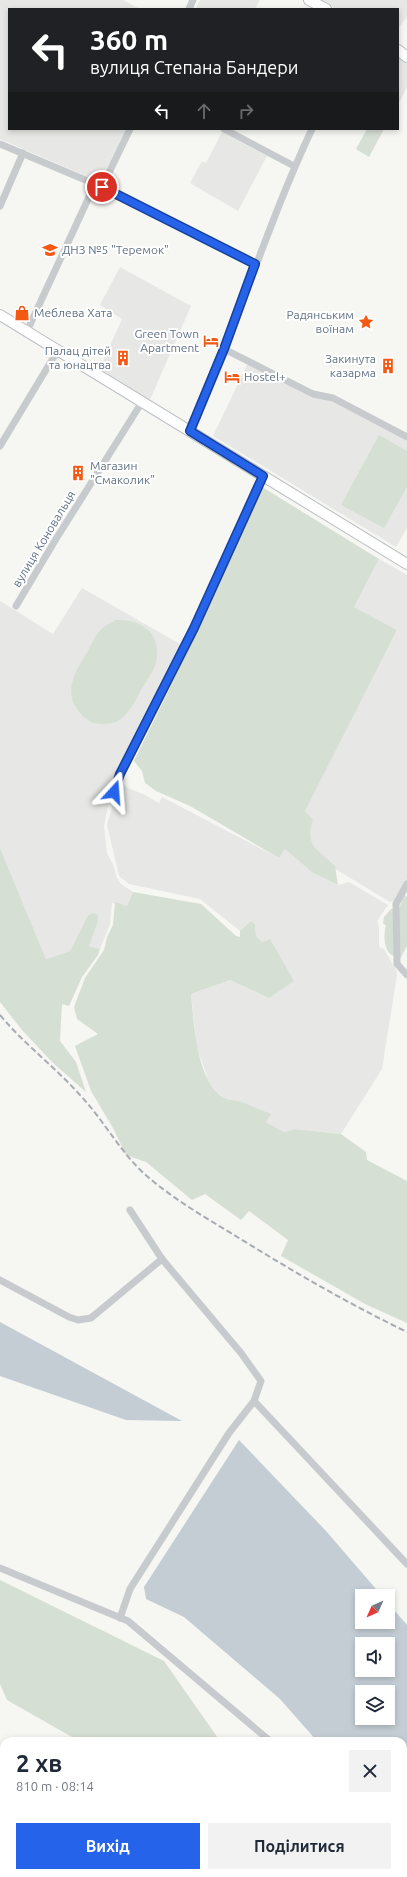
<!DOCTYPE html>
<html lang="uk">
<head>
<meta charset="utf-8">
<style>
	:root { --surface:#fff; --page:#f2f2f3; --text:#1f2937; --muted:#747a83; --accent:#2563eb }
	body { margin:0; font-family:Ubuntu,sans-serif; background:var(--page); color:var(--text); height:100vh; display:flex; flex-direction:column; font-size:15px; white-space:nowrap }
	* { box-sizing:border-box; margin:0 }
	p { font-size:13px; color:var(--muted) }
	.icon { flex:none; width:22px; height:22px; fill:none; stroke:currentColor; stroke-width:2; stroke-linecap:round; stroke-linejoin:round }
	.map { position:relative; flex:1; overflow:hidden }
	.side { position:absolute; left:0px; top:1737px; width:407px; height:140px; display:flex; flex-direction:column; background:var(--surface); border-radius:12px 12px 0 0; box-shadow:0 2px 6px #0003 }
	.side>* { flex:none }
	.guide { position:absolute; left:8px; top:8px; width:391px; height:122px; border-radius:0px; box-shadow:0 2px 6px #0003; background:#202124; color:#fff; overflow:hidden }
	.needle { width:26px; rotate:225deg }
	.controls { position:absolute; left:355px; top:1589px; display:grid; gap:8px }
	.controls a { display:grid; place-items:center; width:40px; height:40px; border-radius:0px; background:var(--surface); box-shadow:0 2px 6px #0003; font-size:20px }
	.pin { position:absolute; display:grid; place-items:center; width:34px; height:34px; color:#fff; margin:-17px; border:2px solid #fff; border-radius:50%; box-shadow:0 1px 4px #0007 }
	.me { position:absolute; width:44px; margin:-22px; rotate:19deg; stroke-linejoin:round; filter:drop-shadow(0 0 3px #0008) }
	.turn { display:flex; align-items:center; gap:14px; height:84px; padding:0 16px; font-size:18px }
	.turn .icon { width:52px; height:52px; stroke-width:2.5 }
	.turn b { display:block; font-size:28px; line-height:34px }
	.lanes { display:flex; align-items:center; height:38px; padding:0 16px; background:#0003; justify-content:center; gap:20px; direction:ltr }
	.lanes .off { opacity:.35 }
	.round { display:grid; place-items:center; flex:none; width:42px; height:42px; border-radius:0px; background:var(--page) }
	.headline { display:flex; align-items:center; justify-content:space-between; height:68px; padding:0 16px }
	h1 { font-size:24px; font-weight:600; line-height:30px }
	.primary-button { display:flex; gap:8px; margin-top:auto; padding:8px 16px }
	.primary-button a { flex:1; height:46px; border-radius:0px; background:var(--accent); color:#fff; font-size:16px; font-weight:600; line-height:46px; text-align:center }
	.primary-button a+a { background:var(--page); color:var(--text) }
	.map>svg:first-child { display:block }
	.built { fill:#e7e8e6 }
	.green { fill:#d6dfd3 }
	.water { fill:#c3cdd3; fill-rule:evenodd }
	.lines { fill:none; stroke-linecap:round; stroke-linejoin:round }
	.secondary-casing { stroke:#b9bec3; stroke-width:12 }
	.street { stroke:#c8cbce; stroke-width:7 }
	.secondary { stroke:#fff; stroke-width:10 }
	.rail { stroke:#a7acb2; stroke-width:2; stroke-dasharray:6 3; stroke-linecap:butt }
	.route-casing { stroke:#184099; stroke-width:10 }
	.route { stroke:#2563eb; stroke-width:7 }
	.labels { text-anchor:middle; stroke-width:4; stroke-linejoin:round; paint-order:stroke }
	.poi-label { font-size:12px; fill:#627386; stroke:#fff; text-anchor:start }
	.street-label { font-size:12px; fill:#627386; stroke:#fff }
</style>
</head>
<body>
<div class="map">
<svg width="407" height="1877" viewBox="0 0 407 1877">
	<rect width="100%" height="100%" fill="#f6f6f2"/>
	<!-- built -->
	<g class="built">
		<path d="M0,0H123L140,9H9V129H126L100,182L0,139Z"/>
		<path d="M200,0H260L255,9H196Z"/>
		<path d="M319,0H407V17L398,29V9H336Z"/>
		<path d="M398,56L407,62V87L398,105Z"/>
		<path d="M222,132L267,156L238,211L190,183L202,161L206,163Z"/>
		<path d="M120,267L191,306L149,402L99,370L122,319L100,305Z"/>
		<path d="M248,363L334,401L407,440V528L396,547L213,436Z"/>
		<path d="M379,559L407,575V879L394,901L390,902L289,841L397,630L354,607Z"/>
		<path d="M82,588L180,644L162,687L112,786L104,826L107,853L113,864L117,878L121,884L133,892L127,906L112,903L110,924L100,949L89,946L98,922L88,915L70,951L46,959L0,848V601L53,634Z"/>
		<path d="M120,779L126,787L145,795L159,803L162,797L279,858L285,849L313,872L338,885L349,882L388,905L377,921L379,927V947L384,949L396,970L397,975L382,1069L341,1134L294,1129L284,1132L266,1122L270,1114L238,1101L225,1099L217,1092L209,1082L197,1048L191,994L230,980L269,998L270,939L262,943L256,936L255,924L251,921L240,931L200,899L129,884L119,876L107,825Z"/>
	</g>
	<!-- green -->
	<g class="green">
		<path d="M367,129H384L369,157L356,149Z"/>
		<path d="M379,435L407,451V487L384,528L341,505Z"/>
		<path d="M262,487L379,559L354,607L397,630L305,811L313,820L310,831L311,840L314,847L335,866L338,885L312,872L285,849L279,858L190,806L156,791L145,783L142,771L134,761L168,692Z"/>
		<path d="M116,620C139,619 160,631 157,657C156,669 147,680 141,690C136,700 131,710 122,718C116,724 102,725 93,723C87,720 81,715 77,709C63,689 77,669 88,651C92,643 97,631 105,626C108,624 112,622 116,620Z"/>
		<path d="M0,848L46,959L70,951L88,915L93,913L98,915V922L89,946L100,949L98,955L82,977L69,1006L62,1004L60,1041L76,1062L86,1092L52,1062L22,1030L0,1002Z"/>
		<path d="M133,892L201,904L236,936L240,937V931L251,921L255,924L256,936L262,942L270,939L294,981L269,998L230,980L191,994C194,1023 196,1081 224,1098C228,1100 234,1100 239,1101C250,1105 260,1110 271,1114L266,1122L284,1132L294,1129L341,1134L366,1152L367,1160L407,1181V1323L365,1304L281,1256L288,1240L249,1211L241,1220L205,1194L192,1200L146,1162L126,1155L113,1128L91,1091L75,1046L98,1034L77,1019L74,1007L85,978L104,950L107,937L113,925L115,902L127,906Z"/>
		<path d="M405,895L407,897V946L400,959C400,938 393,914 405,895Z"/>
		<path d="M391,909H393L394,956C384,953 383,935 386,926L383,923L384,917Z"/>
		<path d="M0,1580L164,1661L220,1741H79L7,1700L0,1684Z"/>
		<path d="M233,1873H295L297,1877H237Z"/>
	</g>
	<!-- water -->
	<g class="water">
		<path d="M0,1322L182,1421L126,1420L0,1376Z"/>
		<path d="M239,1440L326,1531L382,1596H362V1622H388V1603L407,1625V1831L403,1828V1741H317L280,1699L184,1617L146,1599L144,1587ZM362,1644H388V1670H362ZM362,1692H388V1718H362Z"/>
	</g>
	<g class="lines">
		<!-- secondary casing -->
		<g class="secondary-casing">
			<g id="secondary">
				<path d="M309,0L326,9"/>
				<path d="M398,50L407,57"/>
				<path d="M0,315L407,564"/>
			</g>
		</g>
		<!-- street -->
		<g class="street">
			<path d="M189,9L193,0"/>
			<path d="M224,129L294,166"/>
			<path d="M0,144L102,187L255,264"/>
			<path d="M102,187L130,129"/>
			<path d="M0,206L23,153"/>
			<path d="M27,331L95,184"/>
			<path d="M224,349L313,394L333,398L407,437"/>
			<path d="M190,431C201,404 213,377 224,350C253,276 278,201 312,129"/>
			<path d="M0,446L58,350"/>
			<path d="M16,606L56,539L142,402"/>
			<path d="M114,792L120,774L194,628L263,476"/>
			<path d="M407,884L396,904L397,964L407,975"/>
			<path d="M0,1280L69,1317L78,1320L91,1318L162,1259L130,1210"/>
			<path d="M254,1401L407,1564"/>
			<path d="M0,1568L128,1621L270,1741"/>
			<path d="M120,1618L130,1589L229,1433L254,1401L261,1381L241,1353L162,1259"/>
		</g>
		<!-- secondary -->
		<use href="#secondary" class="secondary"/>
		<!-- rail -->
		<path class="rail" d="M0,1015C24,1044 54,1066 79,1094C104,1120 121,1154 148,1177C176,1201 208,1219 239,1238C294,1272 349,1304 407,1332"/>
	</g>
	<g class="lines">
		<!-- route casing -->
		<g class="route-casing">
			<path id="route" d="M102,187L255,264L224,349L190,431L263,476L194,628L120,774L114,792"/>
		</g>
		<!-- route -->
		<use href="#route" class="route"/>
	</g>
	<!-- icons -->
	<defs>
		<g id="school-bare" transform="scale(1.2)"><path d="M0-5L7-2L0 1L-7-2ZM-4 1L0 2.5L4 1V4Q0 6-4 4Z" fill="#f55813" stroke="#fff" stroke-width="2.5" paint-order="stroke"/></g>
		<g id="shop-bare" transform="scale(1.2)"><path d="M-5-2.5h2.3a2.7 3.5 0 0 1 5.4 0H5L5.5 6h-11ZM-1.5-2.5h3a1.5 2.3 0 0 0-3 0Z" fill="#f55813" stroke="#fff" stroke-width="2.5" paint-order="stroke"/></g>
		<g id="sight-bare" transform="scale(1.2)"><path d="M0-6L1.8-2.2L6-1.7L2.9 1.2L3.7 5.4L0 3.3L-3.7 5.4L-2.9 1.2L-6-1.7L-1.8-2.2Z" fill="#f55813" stroke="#fff" stroke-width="2.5" paint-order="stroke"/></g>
		<g id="hotel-bare" transform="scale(1.2)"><path d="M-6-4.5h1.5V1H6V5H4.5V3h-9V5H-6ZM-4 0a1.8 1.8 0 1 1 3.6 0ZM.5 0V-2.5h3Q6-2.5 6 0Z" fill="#f55813" stroke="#fff" stroke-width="2.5" paint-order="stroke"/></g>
		<g id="building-bare" transform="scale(1.2)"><path d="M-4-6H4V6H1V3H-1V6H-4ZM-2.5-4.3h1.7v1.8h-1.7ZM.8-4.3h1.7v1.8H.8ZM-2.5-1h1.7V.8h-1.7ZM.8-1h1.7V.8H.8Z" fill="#f55813" stroke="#fff" stroke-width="2.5" paint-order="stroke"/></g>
	</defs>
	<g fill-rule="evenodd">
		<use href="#school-bare" x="50" y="250"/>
		<use href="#shop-bare" x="22" y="313"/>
		<use href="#sight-bare" x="366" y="322"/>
		<use href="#hotel-bare" x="211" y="341"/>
		<use href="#building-bare" x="123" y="358"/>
		<use href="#building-bare" x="388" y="366"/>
		<use href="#hotel-bare" x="232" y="377"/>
		<use href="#building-bare" x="78" y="473"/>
	</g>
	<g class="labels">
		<!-- poi labels -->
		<g class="poi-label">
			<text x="62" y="254">ДНЗ №5 "Теремок"</text>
			<text x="34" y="317">Меблева Хата</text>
			<text x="354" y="319" text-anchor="end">Радянським<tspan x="354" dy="14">воїнам</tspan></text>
			<text x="199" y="338" text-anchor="end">Green Town<tspan x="199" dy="14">Apartment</tspan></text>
			<text x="111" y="355" text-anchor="end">Палац дітей<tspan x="111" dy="14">та юнацтва</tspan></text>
			<text x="376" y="363" text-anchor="end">Закинута<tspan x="376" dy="14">казарма</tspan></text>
			<text x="244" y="381">Hostel+</text>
			<text x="90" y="470">Магазин<tspan x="90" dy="14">"Смаколик"</tspan></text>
		</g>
		<!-- street labels -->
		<g class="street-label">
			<text transform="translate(44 539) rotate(-59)" y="4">вулиця Коновальця</text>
		</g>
	</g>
</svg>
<div class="controls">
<a><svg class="needle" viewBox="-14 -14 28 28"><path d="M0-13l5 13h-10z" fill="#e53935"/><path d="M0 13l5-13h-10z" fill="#747a83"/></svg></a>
<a><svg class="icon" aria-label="sound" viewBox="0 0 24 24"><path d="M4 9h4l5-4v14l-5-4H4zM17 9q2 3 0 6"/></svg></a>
<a><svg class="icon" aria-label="layers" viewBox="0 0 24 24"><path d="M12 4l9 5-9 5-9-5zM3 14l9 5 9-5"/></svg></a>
</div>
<div class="pin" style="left:102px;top:187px;background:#d93025"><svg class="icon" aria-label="arrive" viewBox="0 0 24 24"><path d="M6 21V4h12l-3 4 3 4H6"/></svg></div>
<svg class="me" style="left:114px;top:792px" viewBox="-20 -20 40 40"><path d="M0-17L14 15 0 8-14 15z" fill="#2563eb" stroke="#fff" stroke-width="4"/></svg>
<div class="guide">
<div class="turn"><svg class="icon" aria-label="left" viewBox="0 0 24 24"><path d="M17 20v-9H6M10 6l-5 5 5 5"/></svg><div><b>360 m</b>вулиця Степана Бандери</div></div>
<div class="lanes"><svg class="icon" aria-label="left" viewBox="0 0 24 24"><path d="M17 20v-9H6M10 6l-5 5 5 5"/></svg><svg class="icon off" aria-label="ahead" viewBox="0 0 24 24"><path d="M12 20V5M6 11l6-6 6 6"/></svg><svg class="icon off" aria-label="right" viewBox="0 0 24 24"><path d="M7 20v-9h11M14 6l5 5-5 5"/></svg></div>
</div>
<section class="side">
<div class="headline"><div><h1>2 хв</h1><p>810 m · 08:14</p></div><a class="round"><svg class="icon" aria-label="close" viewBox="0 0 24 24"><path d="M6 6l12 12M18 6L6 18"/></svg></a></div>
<div class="primary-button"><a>Вихід</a><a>Поділитися</a></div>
</section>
</div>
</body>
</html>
